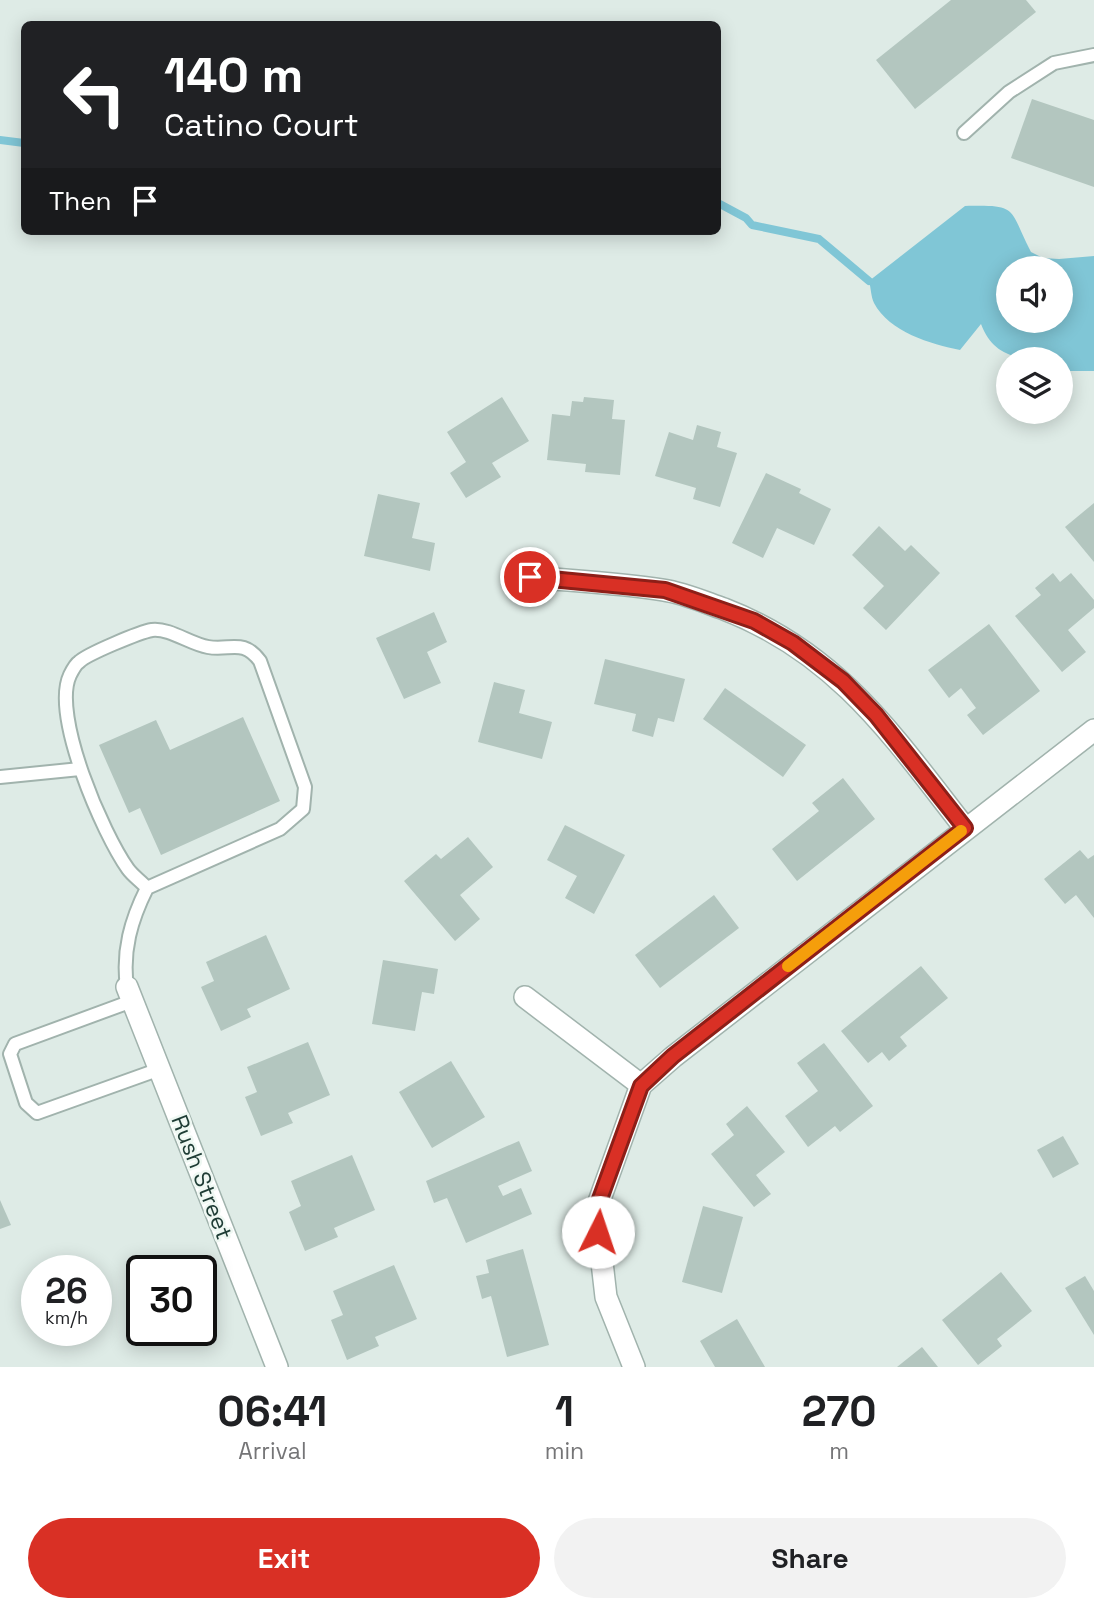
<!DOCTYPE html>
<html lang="en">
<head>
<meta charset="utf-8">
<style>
	:root { --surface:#fff; --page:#f2f2f2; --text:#202124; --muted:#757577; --accent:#d93025 }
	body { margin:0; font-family:"Space Grotesk",sans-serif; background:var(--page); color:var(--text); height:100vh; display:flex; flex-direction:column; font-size:26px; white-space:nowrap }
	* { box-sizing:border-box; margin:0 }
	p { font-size:23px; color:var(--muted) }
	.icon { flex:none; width:38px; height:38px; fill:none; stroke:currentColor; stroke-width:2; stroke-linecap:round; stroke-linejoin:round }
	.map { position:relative; height:1367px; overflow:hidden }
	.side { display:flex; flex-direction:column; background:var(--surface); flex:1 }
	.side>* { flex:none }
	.banner { position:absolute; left:21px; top:21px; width:700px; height:214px; border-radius:10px; box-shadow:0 4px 18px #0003; background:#202124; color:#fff; overflow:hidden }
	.controls { position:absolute; left:996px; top:256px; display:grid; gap:14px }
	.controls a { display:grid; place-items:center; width:77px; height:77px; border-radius:50%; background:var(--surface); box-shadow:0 4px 18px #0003; font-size:35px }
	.speed { position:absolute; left:21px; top:1255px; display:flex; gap:14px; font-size:35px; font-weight:700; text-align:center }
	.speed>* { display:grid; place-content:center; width:91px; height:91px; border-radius:50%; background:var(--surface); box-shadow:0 4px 18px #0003; line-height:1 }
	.speed small { font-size:18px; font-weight:400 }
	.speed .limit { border:4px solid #111; border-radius:10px; background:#fff; color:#111 }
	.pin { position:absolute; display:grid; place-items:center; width:60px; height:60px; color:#fff; margin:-30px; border:4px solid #fff; border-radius:50%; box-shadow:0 2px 7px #0007 }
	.me { position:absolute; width:77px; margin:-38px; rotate:4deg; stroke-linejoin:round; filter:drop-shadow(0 0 5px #0008) }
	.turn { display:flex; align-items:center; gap:24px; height:147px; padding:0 28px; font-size:32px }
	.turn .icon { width:91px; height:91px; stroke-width:2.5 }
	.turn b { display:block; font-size:49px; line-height:60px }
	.then { display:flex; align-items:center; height:66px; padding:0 28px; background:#0003; gap:14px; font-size:26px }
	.eta { display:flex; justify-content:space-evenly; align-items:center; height:119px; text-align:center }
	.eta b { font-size:42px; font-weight:800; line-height:49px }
	.primary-button { display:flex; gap:14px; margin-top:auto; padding:14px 28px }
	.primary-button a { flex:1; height:80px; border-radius:42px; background:var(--accent); color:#fff; font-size:28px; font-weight:800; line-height:80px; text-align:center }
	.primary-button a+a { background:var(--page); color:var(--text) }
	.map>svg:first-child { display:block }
	.water { fill:#80c6d6; fill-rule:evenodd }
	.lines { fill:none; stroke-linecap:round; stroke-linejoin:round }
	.stream { stroke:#80c6d6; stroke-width:8 }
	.building { fill:#b3c6bf }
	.service-casing { stroke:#a1b3ad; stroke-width:16 }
	.minor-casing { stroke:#a1b3ad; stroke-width:24 }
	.service { stroke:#fff; stroke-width:12 }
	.minor { stroke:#fff; stroke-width:21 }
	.route-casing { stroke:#8d1f18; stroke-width:18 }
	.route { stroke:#d93025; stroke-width:12 }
	.slow { stroke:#f59e0b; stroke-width:12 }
	.labels { text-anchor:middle; stroke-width:5; stroke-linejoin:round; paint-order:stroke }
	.street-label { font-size:23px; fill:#1e3c35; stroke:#eff8f3 }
</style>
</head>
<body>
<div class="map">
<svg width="1094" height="1367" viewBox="0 0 1094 1367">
	<rect width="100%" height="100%" fill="#deebe6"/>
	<!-- water -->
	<path class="water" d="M965,206C1019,205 1008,207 1031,252L1043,258L1059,259L1094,256V371H1061L1060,359C1027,359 995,362 981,324L960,350C931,344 889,332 874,303C871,297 871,288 869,281ZM1008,268H1060V320H1008Z"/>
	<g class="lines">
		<!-- stream -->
		<g class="stream">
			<path d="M0,140L24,143"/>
			<path d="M718,203L746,218L752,225L819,239L869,281"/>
		</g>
	</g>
	<!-- building -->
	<g class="building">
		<path d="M951,0H1026L1036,12L915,109L876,60Z"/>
		<path d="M1032,99L1094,120V187L1011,158Z"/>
		<path d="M502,397L529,441L492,463L501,477L466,498L450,473L466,462L447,432Z"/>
		<path d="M584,397L614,400L612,419L625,420L620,475L585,472L586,464L547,460L552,414L570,416L572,401L583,402Z"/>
		<path d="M697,425L721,432L717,447L737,453L720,507L693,499L696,488L655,476L669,432L693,440Z"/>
		<path d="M766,473L801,489L799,493L831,509L814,545L777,528L763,558L732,543Z"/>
		<path d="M378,494L420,503L412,538L435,543L430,571L364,556Z"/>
		<path d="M1094,503V562L1065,527Z"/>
		<path d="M879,526L905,551L911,545L940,573L886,630L863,608L884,586L852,555Z"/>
		<path d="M1053,573L1060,582L1071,573L1094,600V608L1068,630L1086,652L1062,672L1015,616L1041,595L1035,588Z"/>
		<path d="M434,612L447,642L427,652L441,683L404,699L376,638Z"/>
		<path d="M989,624L1040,691L983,735L967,715L976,708L961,688L949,698L928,670Z"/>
		<path d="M605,659L685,679L674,722L658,718L653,737L632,731L636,714L594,704Z"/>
		<path d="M494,682L525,690L519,713L552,722L542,759L478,742Z"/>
		<path d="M725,688L806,745L783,777L703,719Z"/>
		<path d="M243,717L280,801L161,855L140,808L129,813L99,745L156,720L170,750Z"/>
		<path d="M843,778L875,819L797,881L772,849L819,811L812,803Z"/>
		<path d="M565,825L625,855L594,914L565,898L577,876L547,860Z"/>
		<path d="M468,837L493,867L460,895L480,919L455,941L404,881L436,854L441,859Z"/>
		<path d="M1080,850L1088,859L1094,855V918L1076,895L1065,904L1044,879Z"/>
		<path d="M714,895L739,928L660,988L635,955Z"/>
		<path d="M266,935L290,989L247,1009L251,1017L221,1031L201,987L214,981L206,962Z"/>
		<path d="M383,960L438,969L434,994L422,992L415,1031L372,1024Z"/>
		<path d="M921,966L948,998L900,1037L907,1046L889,1061L882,1052L868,1063L841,1031Z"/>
		<path d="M308,1042L330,1095L288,1113L293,1123L261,1136L245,1097L257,1092L247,1067Z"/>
		<path d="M824,1043L873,1106L840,1132L835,1126L808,1147L785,1116L818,1091L797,1063Z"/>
		<path d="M451,1061L485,1117L432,1148L399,1092Z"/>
		<path d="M747,1106L785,1152L756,1175L771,1194L754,1207L711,1154L734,1135L726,1124Z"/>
		<path d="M1063,1136L1079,1164L1053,1178L1037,1150Z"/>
		<path d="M519,1141L532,1171L498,1186L503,1196L521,1188L532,1214L466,1243L447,1198L434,1203L426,1181Z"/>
		<path d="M352,1155L375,1210L334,1228L338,1237L305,1251L289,1212L301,1206L291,1181Z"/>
		<path d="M0,1200L11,1225L0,1229Z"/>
		<path d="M703,1206L743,1217L722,1293L682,1282Z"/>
		<path d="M523,1249L549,1345L507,1357L491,1296L482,1299L476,1276L489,1273L486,1260Z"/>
		<path d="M394,1265L417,1319L375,1337L379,1346L347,1360L331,1320L343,1315L333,1291Z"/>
		<path d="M1001,1272L1032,1311L997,1339L1002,1346L978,1365L942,1320Z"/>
		<path d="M1085,1276L1094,1291V1335L1065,1288Z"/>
		<path d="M737,1319L765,1367H715L700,1341Z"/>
		<path d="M922,1347L938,1367H897Z"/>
	</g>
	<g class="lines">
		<!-- service casing -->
		<g class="service-casing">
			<g id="service">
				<path d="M964,133L1009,92L1054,63L1094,55"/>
				<path d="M0,777L80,769"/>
				<path d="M127,987C122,951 131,920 147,888L280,829L303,809L305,787L260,661C243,638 230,651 208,647C190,644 170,628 152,630C140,632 87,654 79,662C76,664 72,671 70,675C51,715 103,834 128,869C133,876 141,881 147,888"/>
				<path d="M132,1001L15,1044L10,1054L26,1103L37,1113L160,1069"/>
			</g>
		</g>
		<!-- minor casing -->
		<g class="minor-casing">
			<g id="minor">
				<path d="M530,577C574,581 619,583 663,590C684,593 704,602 724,609C838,653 893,736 965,828"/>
				<path d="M127,987L277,1367"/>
				<path d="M525,997L641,1085"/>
				<path d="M634,1367L606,1297L596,1210L641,1085L673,1057L1094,730"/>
			</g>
		</g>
		<!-- service -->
		<use href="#service" class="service"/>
		<!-- minor -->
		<use href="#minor" class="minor"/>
	</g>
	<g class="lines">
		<!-- route casing -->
		<g class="route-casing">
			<path id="route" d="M530,577L665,590L754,621L793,643L843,681L876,715L965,828L673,1056L641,1086L596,1210L598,1232"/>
		</g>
		<!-- route -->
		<use href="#route" class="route"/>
		<!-- slow -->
		<path class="slow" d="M788,966L961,831"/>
	</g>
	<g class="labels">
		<!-- street labels -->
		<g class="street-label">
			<text transform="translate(202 1177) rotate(69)" y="8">Rush Street</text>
		</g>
	</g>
</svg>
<div class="controls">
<a><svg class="icon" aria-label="sound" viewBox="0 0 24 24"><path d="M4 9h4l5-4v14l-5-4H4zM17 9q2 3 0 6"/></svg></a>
<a><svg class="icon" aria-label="layers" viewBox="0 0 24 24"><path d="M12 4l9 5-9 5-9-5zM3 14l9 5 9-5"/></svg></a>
</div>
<div class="speed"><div>26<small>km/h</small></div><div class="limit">30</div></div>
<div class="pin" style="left:530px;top:577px;background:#d93025"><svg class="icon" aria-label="arrive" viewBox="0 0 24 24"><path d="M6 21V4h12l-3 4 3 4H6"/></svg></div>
<svg class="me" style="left:598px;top:1232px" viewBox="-20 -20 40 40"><circle r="19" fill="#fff"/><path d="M0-13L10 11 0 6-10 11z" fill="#d93025"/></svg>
<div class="banner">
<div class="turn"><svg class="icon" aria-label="left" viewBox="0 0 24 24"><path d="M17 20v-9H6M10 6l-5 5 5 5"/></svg><div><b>140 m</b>Catino Court</div></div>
<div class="then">Then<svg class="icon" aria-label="arrive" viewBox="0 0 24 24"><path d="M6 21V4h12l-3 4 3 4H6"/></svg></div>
</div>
</div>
<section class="side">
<div class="eta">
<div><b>06:41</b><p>Arrival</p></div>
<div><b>1</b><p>min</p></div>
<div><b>270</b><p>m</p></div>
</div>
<div class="primary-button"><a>Exit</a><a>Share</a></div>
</section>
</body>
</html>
